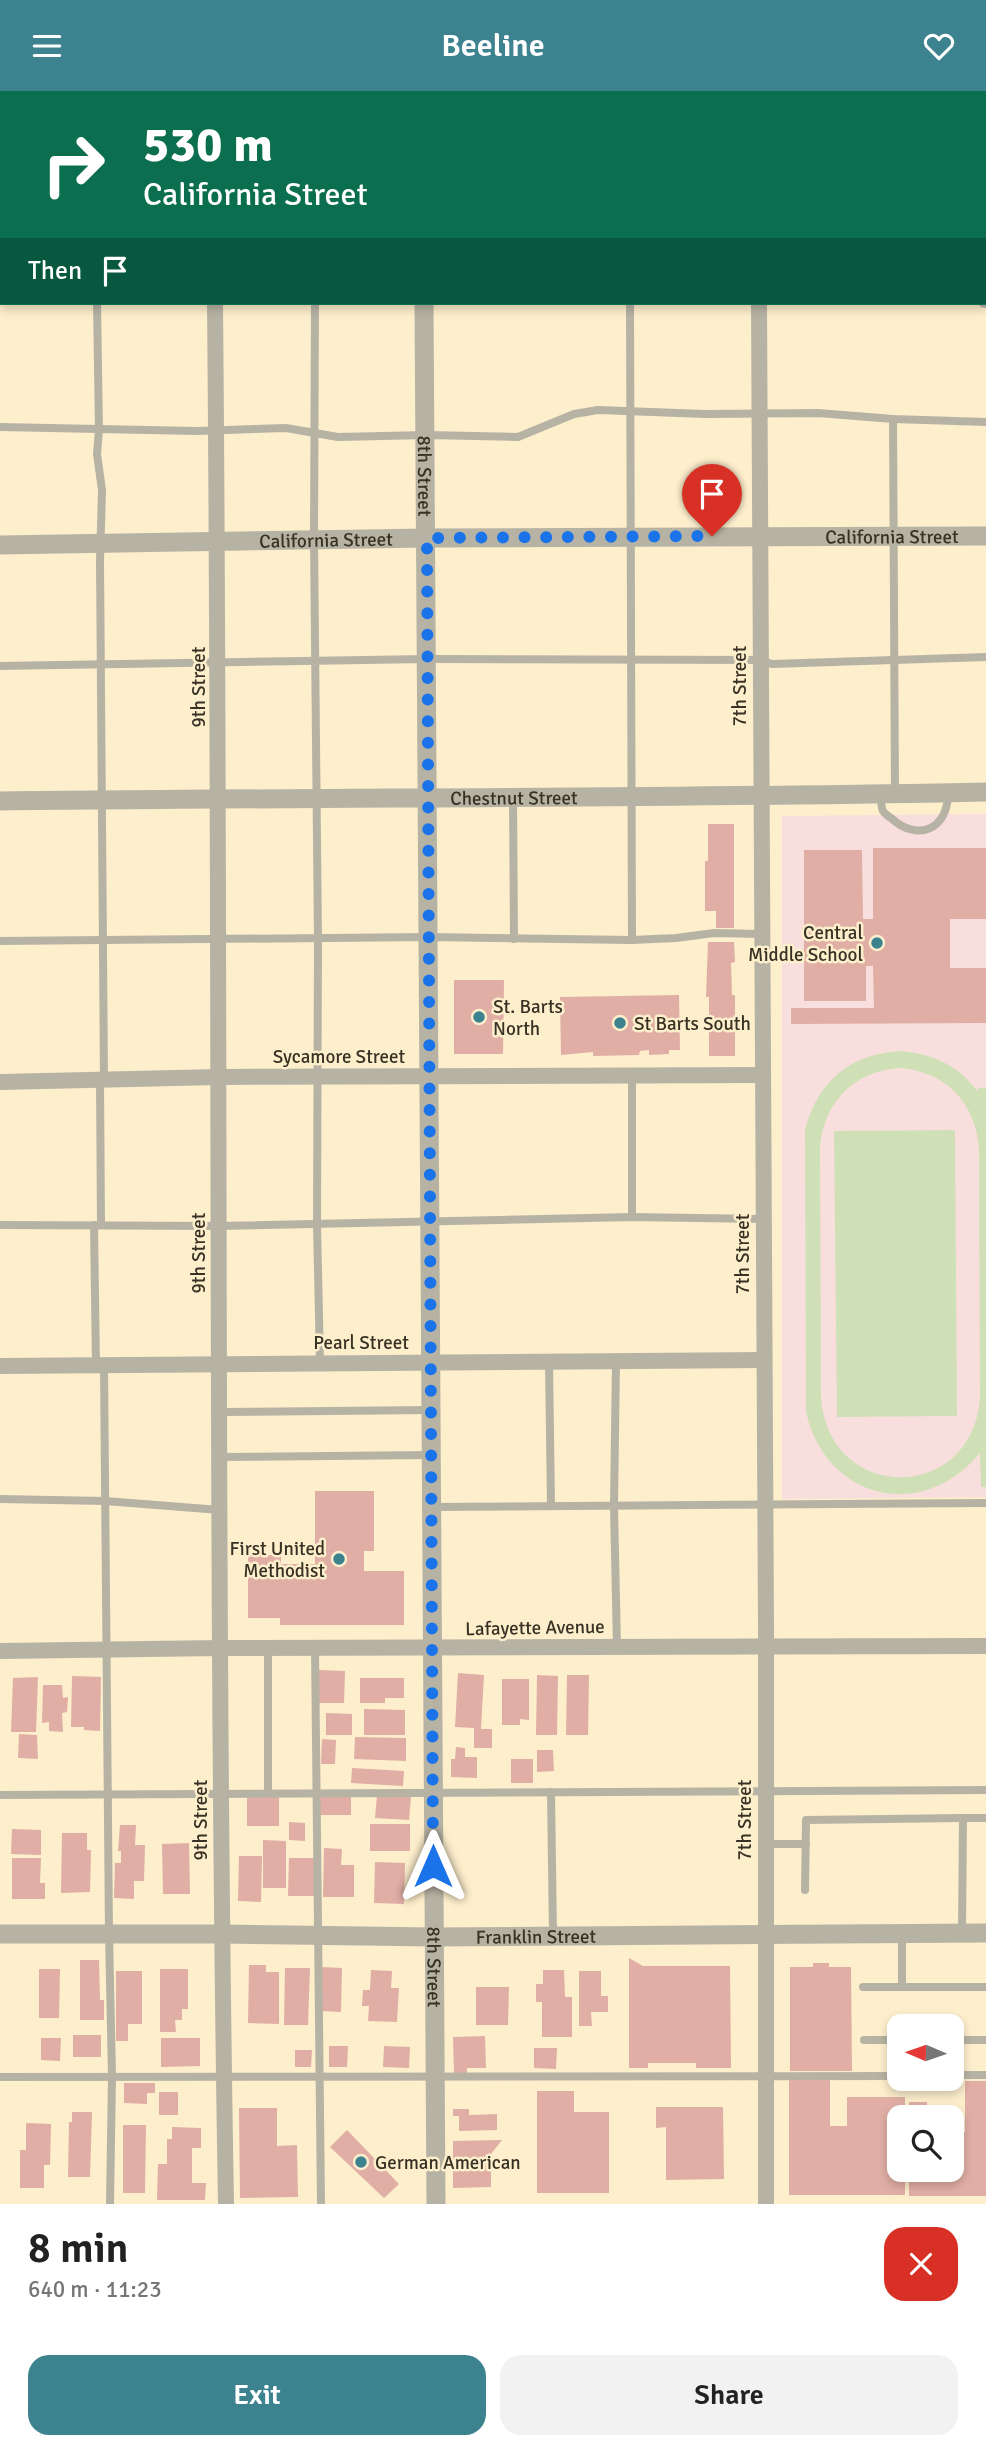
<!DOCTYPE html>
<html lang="en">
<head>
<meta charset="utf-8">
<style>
	:root { --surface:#fff; --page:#f2f2f2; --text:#222; --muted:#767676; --accent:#3d828f }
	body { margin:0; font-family:Signika,sans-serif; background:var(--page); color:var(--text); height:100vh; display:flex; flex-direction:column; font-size:26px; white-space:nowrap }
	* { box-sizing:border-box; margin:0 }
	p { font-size:23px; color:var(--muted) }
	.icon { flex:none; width:38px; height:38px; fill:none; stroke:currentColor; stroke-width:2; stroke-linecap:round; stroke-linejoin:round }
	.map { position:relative; height:2113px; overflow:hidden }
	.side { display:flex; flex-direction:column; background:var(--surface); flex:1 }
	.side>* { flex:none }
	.banner { position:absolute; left:0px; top:0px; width:987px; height:214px; box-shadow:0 4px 10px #0003; background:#0b6e4f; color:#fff; overflow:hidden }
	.needle { width:46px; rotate:272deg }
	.buttons { position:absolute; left:887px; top:1923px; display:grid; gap:14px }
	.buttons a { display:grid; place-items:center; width:77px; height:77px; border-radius:14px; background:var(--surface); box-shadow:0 4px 10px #0003; font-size:35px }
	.pin { position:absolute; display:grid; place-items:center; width:60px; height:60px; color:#fff; margin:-72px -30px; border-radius:50% 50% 50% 0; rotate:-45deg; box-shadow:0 0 7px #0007 }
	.pin .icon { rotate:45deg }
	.me { position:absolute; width:77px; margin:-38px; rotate:0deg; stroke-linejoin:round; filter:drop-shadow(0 0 5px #0008) }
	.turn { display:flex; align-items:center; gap:24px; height:147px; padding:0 28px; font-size:32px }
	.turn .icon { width:91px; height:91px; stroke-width:2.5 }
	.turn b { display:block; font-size:49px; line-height:60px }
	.then { display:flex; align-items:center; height:66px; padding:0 28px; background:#0003; gap:14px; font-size:26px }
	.round { display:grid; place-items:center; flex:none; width:74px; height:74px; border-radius:21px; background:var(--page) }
	.overview { display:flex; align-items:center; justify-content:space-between; height:119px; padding:0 28px }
	h1 { font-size:42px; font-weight:600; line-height:52px }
	.cta { display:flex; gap:14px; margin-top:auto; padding:14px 28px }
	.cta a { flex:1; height:80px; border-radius:21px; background:var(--accent); color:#fff; font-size:28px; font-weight:600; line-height:80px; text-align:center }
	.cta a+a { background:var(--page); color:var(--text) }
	header { display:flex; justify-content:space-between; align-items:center; height:91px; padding:0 28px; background:var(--accent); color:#fff; font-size:32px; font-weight:600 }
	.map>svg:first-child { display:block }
	.education { fill:#f9dede }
	.green { fill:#d0e0b6; fill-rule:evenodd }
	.building { fill:#e0aea5 }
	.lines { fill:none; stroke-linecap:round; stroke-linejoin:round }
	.service { stroke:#b7b3a4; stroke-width:8 }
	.minor { stroke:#b7b3a4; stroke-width:16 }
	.tertiary { stroke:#b7b3a4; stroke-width:19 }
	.route { stroke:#1a73e8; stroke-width:12; stroke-dasharray:0 21.6 }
	.poi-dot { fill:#3d828f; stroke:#fdeecc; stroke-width:2.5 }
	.labels { text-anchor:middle; stroke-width:5; stroke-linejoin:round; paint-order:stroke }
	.street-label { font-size:19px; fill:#383225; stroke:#fdeecc }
	.poi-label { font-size:19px; fill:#383225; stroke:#fdeecc; text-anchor:start }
</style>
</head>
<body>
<header><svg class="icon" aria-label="menu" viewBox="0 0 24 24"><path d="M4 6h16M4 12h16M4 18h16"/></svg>Beeline<svg class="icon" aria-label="heart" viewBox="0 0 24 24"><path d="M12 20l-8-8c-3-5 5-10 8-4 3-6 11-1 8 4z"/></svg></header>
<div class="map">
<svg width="986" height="2113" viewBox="0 0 986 2113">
	<rect width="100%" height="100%" fill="#fdeecc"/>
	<!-- education -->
	<path class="education" d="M986,723V1406L782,1408V725Z"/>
	<!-- green -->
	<g class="green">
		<path d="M901,960C932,963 959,974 977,1000L978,997H986V1396H981L980,1362C922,1432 826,1409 806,1321L805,1038C819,989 850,963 901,960ZM900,977C946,981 975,1011 979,1057L980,1308C971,1413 829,1412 821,1307L820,1056C824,1011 854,980 900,977Z"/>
		<path d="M955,1039L957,1325L837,1326L834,1040Z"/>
	</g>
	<!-- building -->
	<g class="building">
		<path d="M708,733H734V837H716V820H705V770H708Z"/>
		<path d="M873,757H986V828H950V877H986V932L791,933V917H874L873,875H866V910H804V759H862L863,828H873Z"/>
		<path d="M708,851H734L735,871L731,872L732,904H735V965H709V906H706Z"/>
		<path d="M454,889H504L503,963H454Z"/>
		<path d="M679,904L680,959H669V963L649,964V959L640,960L639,964L593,965V961L561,964L560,906Z"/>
		<path d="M315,1400H374V1460H364V1480H404V1534H280V1527H248V1464H281V1473H315Z"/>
		<path d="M318,1579L345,1580L344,1612H318Z"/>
		<path d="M458,1582L484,1584L481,1638H492V1657H474V1637L455,1636Z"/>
		<path d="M537,1584L558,1585L557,1644H536Z"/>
		<path d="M567,1584H589L588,1644H566Z"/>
		<path d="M72,1585L101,1586L100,1640L84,1639V1636H71Z"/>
		<path d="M38,1586L36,1641H11L13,1587Z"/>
		<path d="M360,1587H404V1607H385V1612H360Z"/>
		<path d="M502,1588H529V1629L520,1628V1634H502Z"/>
		<path d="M43,1594H62L63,1607L68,1606L67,1621L62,1622L63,1641L49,1640V1631L42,1632Z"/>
		<path d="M364,1618L405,1619V1644H364Z"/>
		<path d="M326,1622L352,1623V1644H326Z"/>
		<path d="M19,1643L37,1644L38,1668L18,1667Z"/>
		<path d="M355,1646L406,1647V1670L354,1668Z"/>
		<path d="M322,1648L336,1649L335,1673H321Z"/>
		<path d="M456,1656L465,1657V1666H477V1687L451,1686V1668H455Z"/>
		<path d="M537,1659H553L554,1680L537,1681Z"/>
		<rect x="511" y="1668" width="22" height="24"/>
		<path d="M352,1677L404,1680L403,1695L351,1692Z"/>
		<rect x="247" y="1704" width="32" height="31"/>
		<path d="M320,1704H351V1724H319Z"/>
		<path d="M377,1704L411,1706L409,1729L375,1727Z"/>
		<path d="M289,1731L305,1732V1750L289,1749Z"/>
		<rect x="370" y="1733" width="40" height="27"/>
		<path d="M120,1734H136L135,1754H145L144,1790H134V1808L114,1807L115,1772H121V1760H118Z"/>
		<path d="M12,1738L41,1739V1764L11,1763Z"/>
		<path d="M62,1742H87V1759H91L90,1801L61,1802Z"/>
		<path d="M263,1749L286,1750V1797H263Z"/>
		<path d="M189,1752L190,1803H163L162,1753Z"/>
		<path d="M324,1757L342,1758L341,1774H354V1806H323Z"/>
		<path d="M239,1765H262L261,1811L238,1810Z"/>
		<path d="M12,1767H41L40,1792H45V1808H12Z"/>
		<path d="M289,1767H315L314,1805H288Z"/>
		<path d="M375,1771L405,1772L404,1813L374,1812Z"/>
		<path d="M629,1867L643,1875H730L731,1977H696V1972H648V1977H629Z"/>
		<path d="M80,1869H99L100,1909H104V1929H80Z"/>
		<path d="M813,1872H829V1876H851L852,1980H790V1876H813Z"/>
		<path d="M249,1874H266V1881H279V1933L248,1932Z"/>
		<path d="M321,1876L342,1877L341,1921L320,1920Z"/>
		<path d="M285,1877H310L308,1934H284Z"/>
		<path d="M39,1878H60L59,1927H39Z"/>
		<path d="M160,1878H188V1918H182V1929H175L176,1941H160Z"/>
		<path d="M371,1879L392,1880L391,1897H399L397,1931L368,1930L369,1915H362L363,1899H370Z"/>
		<path d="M543,1879H564L565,1906H572V1946H542V1911H536V1893H543Z"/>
		<path d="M116,1880H142V1933H128V1950H116Z"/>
		<path d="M579,1880H601V1905H608V1921H591L592,1935H579Z"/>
		<path d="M476,1896H509L508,1934H476Z"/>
		<rect x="73" y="1944" width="28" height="22"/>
		<path d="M485,1945L486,1977H467V1983H454L453,1946Z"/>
		<path d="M41,1947H61L60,1970L41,1969Z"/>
		<path d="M161,1947H200V1975L161,1976Z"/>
		<path d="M329,1955H348L347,1976H329Z"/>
		<path d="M384,1955L410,1956L409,1977L383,1976Z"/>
		<path d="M534,1957H557L556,1978L534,1977Z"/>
		<path d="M295,1959H312L311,1976H295Z"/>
		<path d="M789,1989H830V2035H847V2006H905V2026H900V2079H905V2104H789Z"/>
		<path d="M965,1990H986V2105H909V2079H952V2041H965Z"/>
		<path d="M124,1992H155V2002H147V2013L124,2012Z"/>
		<path d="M537,2000H574V2021H609V2102H537Z"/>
		<rect x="159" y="2001" width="19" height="23"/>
		<rect x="909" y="2011" width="18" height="15"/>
		<path d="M656,2016H723L724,2088L666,2089V2036L656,2037Z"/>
		<path d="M239,2017H277V2055L297,2054L298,2106L240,2107Z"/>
		<path d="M453,2018H469V2024L497,2023V2039L459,2040V2025H453Z"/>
		<path d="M72,2021H92L90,2086H68L69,2031H72Z"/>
		<path d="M26,2032L51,2033L50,2074H44V2097H20V2059H26Z"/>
		<path d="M123,2034H146L145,2102H123Z"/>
		<path d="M172,2036L201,2037V2057H192V2092H206L205,2109H157L158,2073H167V2048H172Z"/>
		<path d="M347,2039L399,2093L384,2107L330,2056Z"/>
		<path d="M502,2049L491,2063V2096L453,2097V2050Z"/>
	</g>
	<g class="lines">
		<!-- service -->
		<g class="service">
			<path d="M127,0V2"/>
			<path d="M963,0V2"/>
			<path d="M313,2V0"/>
			<path d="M542,2V0"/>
			<path d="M642,2V0"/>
			<path d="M0,73H2"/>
			<path d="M985,96H986"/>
			<path d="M97,212L99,339L97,363L102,399L100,470L104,989"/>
			<path d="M315,212L314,449L318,848L317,1133L320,1272"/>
			<path d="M630,212L632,849"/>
			<path d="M893,328L895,703"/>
			<path d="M0,336L197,340L286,337L338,346L427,344L518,346L574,323L598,319L705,323L818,322L893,328L986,331"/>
			<path d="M0,575L427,568L760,569L772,573L986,566"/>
			<path d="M880,703C881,708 881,716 883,720C883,721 890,727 891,727C917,751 947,739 948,704"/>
			<path d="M513,706L514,848"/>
			<path d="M0,850L429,846L632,849L676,847L714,842L761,843"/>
			<path d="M100,989L101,1134"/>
			<path d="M632,1126V985"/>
			<path d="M0,1134L219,1135L632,1126L762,1128"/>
			<path d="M94,1134L96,1274"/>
			<path d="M616,1270L614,1415L617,1556"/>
			<path d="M549,1271L551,1415"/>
			<path d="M104,1274L109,1843L112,1985L110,2113"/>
			<path d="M219,1321L430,1319"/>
			<path d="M220,1366L431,1364"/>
			<path d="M0,1408L105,1410L220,1419"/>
			<path d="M432,1416L986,1412"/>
			<path d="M315,1557L321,2113"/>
			<path d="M551,1701L553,1845"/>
			<path d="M268,1702V1557"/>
			<path d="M0,1704L986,1699"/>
			<path d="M765,1753H806"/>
			<path d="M805,1799L806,1729L963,1727"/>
			<path d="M962,1841L963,1727H986"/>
			<path d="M902,1843V1896"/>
			<path d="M863,1896H986"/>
			<path d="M864,1949H900"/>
			<path d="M952,1949H986"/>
			<path d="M952,1984H986"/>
			<path d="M0,1986L900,1985"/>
		</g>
		<!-- minor -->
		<g class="minor">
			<path d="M25,2V0"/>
			<path d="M215,2V0"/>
			<path d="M758,2V0"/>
			<path d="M0,63L2,62"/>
			<path d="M0,191H2"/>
			<path d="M985,209H986"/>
			<path d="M215,212C221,845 215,1479 226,2113"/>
			<path d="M759,212L766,1537V2113"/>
			<path d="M0,991L219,986L761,984"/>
			<path d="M0,1275L764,1269"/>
			<path d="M0,1560L221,1557L986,1555"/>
		</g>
		<!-- tertiary -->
		<g class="tertiary">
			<path d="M424,0V2"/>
			<path id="s1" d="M424,212L436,2113"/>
			<path id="s2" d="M0,454L427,447L986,445"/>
			<path id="s3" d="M0,710C329,706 657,708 986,701"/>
			<path id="s4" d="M0,1843H221L433,1846L986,1842"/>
		</g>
	</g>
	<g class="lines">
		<!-- route -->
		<path class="route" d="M433,1775L427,447L712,445"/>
	</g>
	<!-- markers -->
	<g class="poi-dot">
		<circle cx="877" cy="852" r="7"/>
		<circle cx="479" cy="926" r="7"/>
		<circle cx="620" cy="932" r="7"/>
		<circle cx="339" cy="1468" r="7"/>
		<circle cx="361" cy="2071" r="7"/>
	</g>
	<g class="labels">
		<!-- street labels -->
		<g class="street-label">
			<text dy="7" stroke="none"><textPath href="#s1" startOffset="173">8th Street</textPath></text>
			<text dy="7" stroke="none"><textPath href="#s2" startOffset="892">California Street</textPath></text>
			<text dy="7" stroke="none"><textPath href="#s2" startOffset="326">California Street</textPath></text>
			<text transform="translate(739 595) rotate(-90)" y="7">7th Street</text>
			<text transform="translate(198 596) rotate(-90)" y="7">9th Street</text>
			<text dy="7" stroke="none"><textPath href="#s3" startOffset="514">Chestnut Street</textPath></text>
			<text x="339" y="972">Sycamore Street</text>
			<text transform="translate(198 1162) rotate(-90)" y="7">9th Street</text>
			<text transform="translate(742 1163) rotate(-90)" y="7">7th Street</text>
			<text x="361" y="1258">Pearl Street</text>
			<text transform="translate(535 1536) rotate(-1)" y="7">Lafayette Avenue</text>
			<text transform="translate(200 1729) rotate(-90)" y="7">9th Street</text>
			<text transform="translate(744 1729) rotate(-90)" y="7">7th Street</text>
			<text dy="7" stroke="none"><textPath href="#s4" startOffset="536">Franklin Street</textPath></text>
			<text dy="7" stroke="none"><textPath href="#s1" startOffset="1664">8th Street</textPath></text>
		</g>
		<!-- poi labels -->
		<g class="poi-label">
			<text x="863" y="848" text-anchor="end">Central<tspan x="863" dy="22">Middle School</tspan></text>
			<text x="493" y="922">St. Barts<tspan x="493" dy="22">North</tspan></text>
			<text x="634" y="939">St Barts South</text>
			<text x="325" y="1464" text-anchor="end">First United<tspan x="325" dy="22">Methodist</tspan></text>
			<text x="375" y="2078">German American</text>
		</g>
	</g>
</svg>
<div class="buttons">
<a><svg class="needle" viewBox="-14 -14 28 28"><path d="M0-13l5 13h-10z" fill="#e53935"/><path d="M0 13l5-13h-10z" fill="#767676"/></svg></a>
<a><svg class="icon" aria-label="search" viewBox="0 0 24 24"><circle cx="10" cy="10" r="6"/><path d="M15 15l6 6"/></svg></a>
</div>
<div class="pin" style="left:712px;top:445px;background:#d93025"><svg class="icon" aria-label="arrive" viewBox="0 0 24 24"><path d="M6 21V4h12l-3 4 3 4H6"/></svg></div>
<svg class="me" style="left:433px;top:1775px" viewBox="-20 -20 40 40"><path d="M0-17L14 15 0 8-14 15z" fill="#1a73e8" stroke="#fff" stroke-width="4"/></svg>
<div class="banner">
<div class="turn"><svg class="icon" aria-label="right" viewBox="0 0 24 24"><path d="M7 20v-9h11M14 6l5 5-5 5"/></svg><div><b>530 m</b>California Street</div></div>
<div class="then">Then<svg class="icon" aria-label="arrive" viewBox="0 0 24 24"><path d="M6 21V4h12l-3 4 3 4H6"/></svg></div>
</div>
</div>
<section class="side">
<div class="overview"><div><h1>8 min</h1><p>640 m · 11:23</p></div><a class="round" style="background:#d93025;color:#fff"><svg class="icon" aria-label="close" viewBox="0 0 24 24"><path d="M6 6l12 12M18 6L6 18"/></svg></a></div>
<div class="cta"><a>Exit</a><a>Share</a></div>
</section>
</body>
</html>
